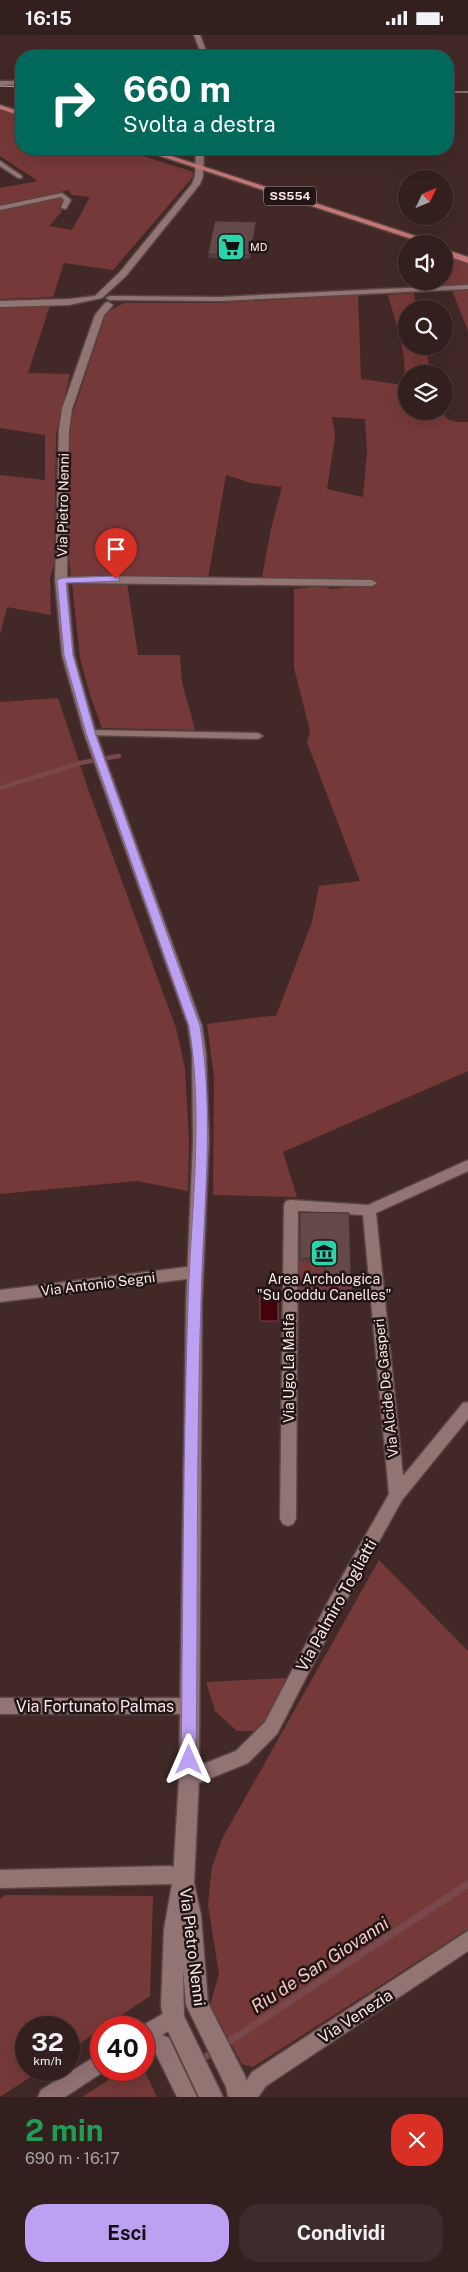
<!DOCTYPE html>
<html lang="it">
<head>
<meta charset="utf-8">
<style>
	:root { --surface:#321f1e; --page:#3d2c2b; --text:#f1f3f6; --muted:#a8a2a4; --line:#4d3d3c; --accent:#bca0f2 }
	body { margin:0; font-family:"Public Sans",sans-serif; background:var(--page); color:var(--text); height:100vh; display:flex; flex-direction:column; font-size:19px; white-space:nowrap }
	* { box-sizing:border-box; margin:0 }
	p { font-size:16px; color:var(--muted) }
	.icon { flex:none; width:28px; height:28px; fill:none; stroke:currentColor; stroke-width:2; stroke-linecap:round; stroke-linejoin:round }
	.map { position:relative; height:2062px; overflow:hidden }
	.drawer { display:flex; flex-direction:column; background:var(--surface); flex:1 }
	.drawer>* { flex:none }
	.guide { position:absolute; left:15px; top:15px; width:439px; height:105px; border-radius:20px; box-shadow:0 5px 20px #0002,0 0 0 1px var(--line); background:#00695c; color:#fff; overflow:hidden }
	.needle { width:32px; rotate:46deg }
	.fabs { position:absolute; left:398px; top:135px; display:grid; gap:10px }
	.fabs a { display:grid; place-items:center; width:55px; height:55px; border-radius:50%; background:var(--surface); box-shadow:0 5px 20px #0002,0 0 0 1px var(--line); font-size:25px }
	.speed { position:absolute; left:15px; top:1981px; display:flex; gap:10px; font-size:25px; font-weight:700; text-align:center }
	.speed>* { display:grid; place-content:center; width:65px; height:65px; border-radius:50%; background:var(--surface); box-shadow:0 5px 20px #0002,0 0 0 1px var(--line); line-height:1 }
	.speed small { font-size:12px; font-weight:400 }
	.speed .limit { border:8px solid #d22; background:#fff; color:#111 }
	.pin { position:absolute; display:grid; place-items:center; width:42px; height:42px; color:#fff; margin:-51px -21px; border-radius:50% 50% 50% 0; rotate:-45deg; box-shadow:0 0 5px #0007 }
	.pin .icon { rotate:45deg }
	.me { position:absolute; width:55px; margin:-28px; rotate:0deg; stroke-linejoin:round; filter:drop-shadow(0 0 4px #0008) }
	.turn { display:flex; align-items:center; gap:18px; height:105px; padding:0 25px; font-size:22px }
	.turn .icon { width:65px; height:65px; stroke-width:2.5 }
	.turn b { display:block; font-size:35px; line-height:42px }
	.round { display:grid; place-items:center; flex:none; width:52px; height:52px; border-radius:20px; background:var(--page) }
	.overview { display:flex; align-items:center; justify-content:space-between; height:85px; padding:0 25px }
	h1 { font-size:30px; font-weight:700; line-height:38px; color:#1e9e55 }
	.cta { display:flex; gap:10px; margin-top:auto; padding:10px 25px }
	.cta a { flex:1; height:58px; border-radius:20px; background:var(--accent); color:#111; font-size:20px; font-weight:700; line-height:58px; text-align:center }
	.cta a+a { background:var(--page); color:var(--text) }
	.status { display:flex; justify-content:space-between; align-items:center; height:35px; padding:0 25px; background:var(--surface); direction:ltr }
	.status svg { height:14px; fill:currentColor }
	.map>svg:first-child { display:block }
	.green { fill:#763939; fill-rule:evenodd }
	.water { fill:#42030a; stroke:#79484c }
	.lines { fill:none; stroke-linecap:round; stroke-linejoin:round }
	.stream-far1 { stroke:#79484c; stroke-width:4.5 }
	.stream { stroke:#79484c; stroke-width:7 }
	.minor-casing { stroke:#594544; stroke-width:3 }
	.tertiary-casing { stroke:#594544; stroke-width:3 }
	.primary-casing { stroke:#594544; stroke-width:3 }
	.minor { fill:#927473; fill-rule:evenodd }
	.tertiary { fill:#927473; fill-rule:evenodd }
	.primary { fill:#c67575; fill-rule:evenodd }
	.tram { stroke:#c3afae; stroke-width:1 }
	.wall { fill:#563f3e }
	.shaded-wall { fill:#463332 }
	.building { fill:#644948; stroke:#463332 }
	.route { fill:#bca0f2; stroke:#7a689d }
	.labels { text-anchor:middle; stroke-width:5; stroke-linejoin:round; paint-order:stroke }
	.far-poi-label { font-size:11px; fill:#f9e8e7; stroke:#211515; text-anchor:start }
	.shield { fill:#211515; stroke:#b8a9a8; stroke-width:1 }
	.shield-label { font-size:12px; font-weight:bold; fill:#f9e8e7 }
	.street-label { font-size:14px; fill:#f9e8e7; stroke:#211515 }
	.poi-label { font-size:14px; fill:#f9e8e7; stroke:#211515 }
	.near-street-label { font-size:16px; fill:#f9e8e7; stroke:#211515 }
	.near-water-label { font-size:18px; font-style:italic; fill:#f7c5c2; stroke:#211515 }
</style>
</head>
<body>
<div class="status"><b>16:15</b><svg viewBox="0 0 49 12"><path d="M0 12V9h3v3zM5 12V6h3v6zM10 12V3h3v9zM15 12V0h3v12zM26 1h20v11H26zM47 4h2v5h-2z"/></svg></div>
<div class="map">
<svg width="468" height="2062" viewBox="0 0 468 2062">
	<rect width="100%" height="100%" fill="#422928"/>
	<!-- green -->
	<g class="green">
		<path d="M0,74L21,81V114H120L191,136L194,139L192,143L113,235L64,228L53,262L0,264V175L61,163L63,165L59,173L62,176L49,191L72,195L90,162L72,160L68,155L0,172V153L38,146L0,121Z"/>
		<path d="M444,219L468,228V251L417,252L420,246H444Z"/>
		<path d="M468,254V296L452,255Z"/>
		<path d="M414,258L417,274H406V311H425L431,339H406V376H442C446,388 457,387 468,387V1036L283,1117L297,1162L213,1160L214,1042L207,989L270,981H276L312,887L319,851L360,846L307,707L310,696L294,633V554L323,551L331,554L372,550V546L262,542L271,494L282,452L251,448L226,440L208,543L71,541L69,523V410L72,381L105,281L109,276L124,268H218L358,260L361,344L404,350C408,319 396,289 388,260ZM332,382L365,384L367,417L363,462L327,454L335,401Z"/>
		<path d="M50,270L28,338L70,339L56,400L54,529L50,543L51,580L7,572L0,600V440L45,445V400L0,393V271Z"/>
		<path d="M72,548H127L138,620H180L182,647L195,695L102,693L90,660L80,623Z"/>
		<path d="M58,663L88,754L176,993L185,1033L189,1105L188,1156L137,1146L0,1159V667Z"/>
		<path d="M297,1179L348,1180L352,1257L297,1256Z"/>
		<path d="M379,1525L468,1616V1894L253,2032L242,2029L210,1970L219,1939L208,1870L212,1832L222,1804Z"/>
		<path d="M286,1643C281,1654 269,1691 257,1695C252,1697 243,1696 237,1696L215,1676L206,1647Z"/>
		<path d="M6,1860L153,1861L150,1961L69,2016V1992H26V2035H41L0,2062V1864Z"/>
		<path d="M124,2035H144L157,2062H82Z"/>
	</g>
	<!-- water -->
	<path class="water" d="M260,1259L278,1260V1286H260Z"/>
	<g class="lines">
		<!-- stream-far1 -->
		<path class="stream-far1" d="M0,753L80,728L119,721"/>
		<!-- stream -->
		<g class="stream">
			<path d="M222,2011L468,1849"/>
			<path d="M199,2026L215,2016"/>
		</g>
		<!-- minor casing -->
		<g class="minor-casing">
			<g id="minor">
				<rect x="0" y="46" width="21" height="4"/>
				<path d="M0,126L22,141V143H18L0,131Z"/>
				<path d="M62,158L71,165L66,174L61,173L64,165L61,162L0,175V171Z"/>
				<path d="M468,250V254L220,266L110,265L106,263L110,261L220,262Z"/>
				<path d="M98,541L372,545L377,548L372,551L61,548L56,545L61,542Z"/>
				<path d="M90,695L258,698L263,701L258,704L86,700V696Z"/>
				<path d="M468,1125V1136L376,1178L403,1441L463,1368L468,1367V1384L402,1465L342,1573L277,1699L248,1728L189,1752L183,1749L180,1743L183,1737L236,1716L265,1687L330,1563L389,1459L363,1180L298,1176L296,1484L293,1489L288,1491L283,1489L280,1484L284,1170L286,1166L291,1165L368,1170Z"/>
				<path d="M195,1231L200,1233L202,1237L200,1241L195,1243L0,1267V1255Z"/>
				<path d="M0,1663H189L195,1665L197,1671L195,1677L189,1679H0Z"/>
				<path d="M170,1831L190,1838L193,1844L190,1850L184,1853L170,1849L0,1853V1835Z"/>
				<path d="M468,1896V1916L266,2051L258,2062H236L252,2037Z"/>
				<path d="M173,1973L180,1975L182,1982L180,1989L162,2000L169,2003L197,2062H177L155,2017L144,2015V1992H140Z"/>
				<path d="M101,2018V2035H106L65,2062H38L41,2055Z"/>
			</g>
		</g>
		<!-- tertiary casing -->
		<g class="tertiary-casing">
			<g id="tertiary">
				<path d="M194,0H200L208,21H202Z"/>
				<path d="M196,114H204L203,141L200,149L126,241L102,263L69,270L0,272V266L69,264L95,261L120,237L192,149L195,141Z"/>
				<path d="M108,267L113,270L104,280L72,374L69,395L67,545L74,620L96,698L202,991L206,1019L209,1105L202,1268L199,1743L194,1848L201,1880L208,1968L245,2041L252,2062H228L226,2052L186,1970L183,1934L184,1981L223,2062H199L165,1990L161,1971L164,1894L173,1844L179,1743L186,1268L193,1105L192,1019L188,991L84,698L62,620L55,545L59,395L62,374L95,280L105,268Z"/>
			</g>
		</g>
		<!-- primary casing -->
		<g class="primary-casing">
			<g id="primary">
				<path d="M0,70L21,77V81L0,74Z"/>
				<path d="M139,114H150L440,209H427Z"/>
				<path d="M444,214L468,222V228L444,220Z"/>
			</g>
		</g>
		<!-- minor -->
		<use href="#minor" class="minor"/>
		<!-- tertiary -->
		<use href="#tertiary" class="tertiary"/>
		<!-- primary -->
		<use href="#primary" class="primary"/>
		<!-- tram -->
		<g class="tram">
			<path d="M0,51L21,52"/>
			<path d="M448,57H468"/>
		</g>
	</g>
	<!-- wall -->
	<g class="wall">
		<path d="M256,187L250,224L209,223L208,219Z"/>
		<path d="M300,1177L351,1246V1250H325L324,1228L300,1227Z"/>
	</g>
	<!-- shaded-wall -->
	<path class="shaded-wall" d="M256,187V191L250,224V220Z"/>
	<!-- building -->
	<g class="building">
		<path d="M215,186L256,187L250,220L208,219Z"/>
		<path d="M300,1177L349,1178L351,1246L325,1245V1224L300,1223Z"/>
	</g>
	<!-- route -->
	<path class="route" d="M116,541L119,542V546L66,548L73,620L95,698L200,991C215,1081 203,1176 201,1267C196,1419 198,1572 196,1725L194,1730L189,1732L183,1730L181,1725C183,1572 183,1419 188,1267C191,1176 204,1081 189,991L86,698L64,620L57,545L62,543Z"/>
	<!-- icons -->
	<defs>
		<g id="supermarket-square" transform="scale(1.4375)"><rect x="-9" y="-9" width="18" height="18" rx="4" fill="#2ad5ac" stroke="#211515"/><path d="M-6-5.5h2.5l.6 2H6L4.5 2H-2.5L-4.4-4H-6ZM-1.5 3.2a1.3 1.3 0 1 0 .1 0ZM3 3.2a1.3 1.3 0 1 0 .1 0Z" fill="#111"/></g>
		<g id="museum-square" transform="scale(1.4375)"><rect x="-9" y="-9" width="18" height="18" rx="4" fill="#2ad5ac" stroke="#211515"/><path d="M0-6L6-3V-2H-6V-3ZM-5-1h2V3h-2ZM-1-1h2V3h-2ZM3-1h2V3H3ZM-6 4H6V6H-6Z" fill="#111"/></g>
	</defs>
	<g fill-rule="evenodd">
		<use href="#supermarket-square" x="231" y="212"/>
		<use href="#museum-square" x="324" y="1218"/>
	</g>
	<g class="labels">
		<!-- far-poi labels -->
		<g class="far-poi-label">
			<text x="250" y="216">MD</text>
		</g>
		<!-- shield labels -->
		<rect class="shield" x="264" y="151.5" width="52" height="19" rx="4"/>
		<g class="shield-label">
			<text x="290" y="165">SS554</text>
		</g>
		<!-- street labels -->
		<g class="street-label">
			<text transform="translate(63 470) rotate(-89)" y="5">Via Pietro Nenni</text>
			<text transform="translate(98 1249) rotate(-7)" y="5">Via Antonio Segni</text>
			<text transform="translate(289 1333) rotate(-90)" y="5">Via Ugo La Malfa</text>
			<text transform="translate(386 1353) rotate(-96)" y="5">Via Alcide De Gasperi</text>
		</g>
		<!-- poi labels -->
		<g class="poi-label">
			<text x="324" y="1249">Area Archologica<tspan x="324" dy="16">"Su Coddu Canelles"</tspan></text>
		</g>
		<!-- near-street labels -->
		<g class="near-street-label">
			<text transform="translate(336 1570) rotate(-61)" y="6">Via Palmiro Togliatti</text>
			<text x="95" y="1677">Via Fortunato Palmas</text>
			<text transform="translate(193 1912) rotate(83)" y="6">Via Pietro Nenni</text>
			<text transform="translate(355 1981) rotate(-33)" y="6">Via Venezia</text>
		</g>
		<!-- near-water labels -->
		<g class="near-water-label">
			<text transform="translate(320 1930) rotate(-33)" y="6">Riu de San Giovanni</text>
		</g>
	</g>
</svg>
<div class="fabs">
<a><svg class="needle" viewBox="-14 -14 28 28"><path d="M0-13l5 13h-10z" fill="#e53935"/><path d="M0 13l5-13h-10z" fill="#a8a2a4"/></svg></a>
<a><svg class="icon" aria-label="sound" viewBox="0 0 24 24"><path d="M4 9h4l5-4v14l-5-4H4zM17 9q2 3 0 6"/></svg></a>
<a><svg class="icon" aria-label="search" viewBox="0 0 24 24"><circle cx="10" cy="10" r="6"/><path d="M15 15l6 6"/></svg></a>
<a><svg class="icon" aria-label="layers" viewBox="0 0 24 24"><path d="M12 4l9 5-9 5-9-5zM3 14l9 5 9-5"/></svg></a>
</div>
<div class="speed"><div>32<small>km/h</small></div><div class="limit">40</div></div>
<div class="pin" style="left:116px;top:544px;background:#d93025"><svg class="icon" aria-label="arrive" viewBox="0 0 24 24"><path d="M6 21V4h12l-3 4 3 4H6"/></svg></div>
<svg class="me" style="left:189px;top:1725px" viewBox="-20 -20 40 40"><path d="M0-17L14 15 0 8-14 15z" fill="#bca0f2" stroke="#fff" stroke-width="4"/></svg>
<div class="guide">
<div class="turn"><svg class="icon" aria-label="right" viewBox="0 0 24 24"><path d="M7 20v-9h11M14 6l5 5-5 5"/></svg><div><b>660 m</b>Svolta a destra</div></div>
</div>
</div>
<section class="drawer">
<div class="overview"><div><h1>2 min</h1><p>690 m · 16:17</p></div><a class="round" style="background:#d93025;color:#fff"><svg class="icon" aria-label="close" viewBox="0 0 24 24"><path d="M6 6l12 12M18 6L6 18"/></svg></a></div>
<div class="cta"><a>Esci</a><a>Condividi</a></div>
</section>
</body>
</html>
